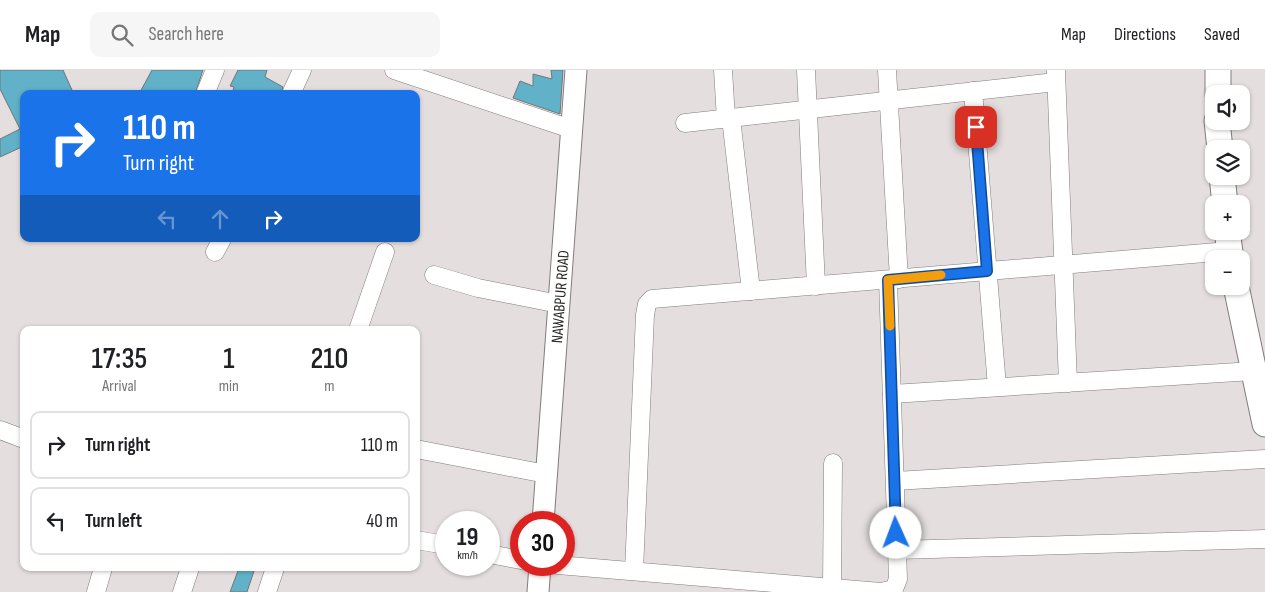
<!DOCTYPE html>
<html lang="en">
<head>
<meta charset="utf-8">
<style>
	:root { --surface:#fff; --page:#f6f6f6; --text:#202124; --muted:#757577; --line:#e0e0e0 }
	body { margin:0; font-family:"Sofia Sans Condensed",sans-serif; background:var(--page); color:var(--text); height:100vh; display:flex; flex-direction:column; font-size:19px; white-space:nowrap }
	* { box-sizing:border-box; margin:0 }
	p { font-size:16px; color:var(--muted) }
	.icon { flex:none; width:28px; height:28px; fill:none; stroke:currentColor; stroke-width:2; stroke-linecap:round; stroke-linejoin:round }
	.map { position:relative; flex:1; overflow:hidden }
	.panel { position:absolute; left:20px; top:256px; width:400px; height:245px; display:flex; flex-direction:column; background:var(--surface); border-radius:10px; box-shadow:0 1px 4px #0004 }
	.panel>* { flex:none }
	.top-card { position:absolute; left:20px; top:20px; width:400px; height:152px; border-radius:10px; box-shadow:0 1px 4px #0004; background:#1a73e8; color:#fff; overflow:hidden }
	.buttons { position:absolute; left:1205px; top:15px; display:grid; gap:10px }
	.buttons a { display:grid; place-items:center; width:45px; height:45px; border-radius:10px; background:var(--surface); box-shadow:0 1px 4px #0004; font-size:25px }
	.speed { position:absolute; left:435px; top:441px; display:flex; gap:10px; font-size:25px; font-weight:700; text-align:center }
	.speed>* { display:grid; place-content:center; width:65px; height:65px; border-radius:50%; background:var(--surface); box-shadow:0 1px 4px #0004; line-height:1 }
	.speed small { font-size:12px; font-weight:400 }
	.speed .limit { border:8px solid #d22; background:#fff; color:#111 }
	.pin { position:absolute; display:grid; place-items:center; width:42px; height:42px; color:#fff; margin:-21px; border-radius:10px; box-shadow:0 2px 8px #0006 }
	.me { position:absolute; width:55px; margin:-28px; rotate:358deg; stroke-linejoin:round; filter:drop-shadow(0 0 4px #0008) }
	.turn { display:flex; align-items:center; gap:18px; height:105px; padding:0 20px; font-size:22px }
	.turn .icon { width:65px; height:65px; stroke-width:2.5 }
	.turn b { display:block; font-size:35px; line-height:42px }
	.lanes { display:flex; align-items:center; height:48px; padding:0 20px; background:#0003; justify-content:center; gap:25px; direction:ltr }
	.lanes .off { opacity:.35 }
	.eta { display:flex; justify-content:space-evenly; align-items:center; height:85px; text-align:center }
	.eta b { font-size:30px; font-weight:600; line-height:35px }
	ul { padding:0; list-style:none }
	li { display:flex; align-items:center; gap:15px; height:68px; margin:0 10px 8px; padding:0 10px; border:2px solid var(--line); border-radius:10px }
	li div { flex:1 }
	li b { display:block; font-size:19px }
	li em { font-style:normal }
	header { display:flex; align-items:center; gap:30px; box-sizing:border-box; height:70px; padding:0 25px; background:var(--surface); border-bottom:1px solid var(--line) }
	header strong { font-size:24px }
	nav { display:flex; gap:28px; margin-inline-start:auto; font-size:18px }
	.search { width:350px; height:45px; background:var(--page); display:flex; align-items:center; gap:12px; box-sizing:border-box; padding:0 18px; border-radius:10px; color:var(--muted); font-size:19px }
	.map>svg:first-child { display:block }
	.building { fill:#61b1c9; stroke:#727677 }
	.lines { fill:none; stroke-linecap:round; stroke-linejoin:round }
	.minor-casing { stroke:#817d7c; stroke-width:19 }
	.tertiary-casing { stroke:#817d7c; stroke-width:23 }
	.secondary-casing { stroke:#817d7c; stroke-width:27 }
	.minor { stroke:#fff; stroke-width:18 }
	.tertiary { stroke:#fff; stroke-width:21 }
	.secondary { stroke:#fff; stroke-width:25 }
	.route-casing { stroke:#114b97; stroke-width:12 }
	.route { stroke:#1a73e8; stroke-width:9 }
	.slow { stroke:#f59e0b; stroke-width:9 }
	.labels { text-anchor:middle; stroke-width:5; stroke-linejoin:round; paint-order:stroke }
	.street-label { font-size:16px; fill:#292827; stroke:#e4dfde }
</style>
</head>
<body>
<header>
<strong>Map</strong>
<div class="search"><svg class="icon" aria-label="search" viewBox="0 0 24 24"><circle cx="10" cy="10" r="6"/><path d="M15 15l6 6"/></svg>Search here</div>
<nav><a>Map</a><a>Directions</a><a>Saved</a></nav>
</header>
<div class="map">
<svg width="1265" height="522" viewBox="0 0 1265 522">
	<rect width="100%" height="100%" fill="#e4dfde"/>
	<!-- building -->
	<g class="building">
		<path d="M0,0H63L72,20L66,24H24V76L0,87V69L20,59L0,19Z"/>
		<path d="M152,0H203L195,24H139Z"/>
		<path d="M238,0H267L265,7L283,17L281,24H232L234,17L230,16Z"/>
		<path d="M551,0H563L560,44L513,28L520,11L533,16V4L552,9Z"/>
		<path d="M239,498H255L247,522H230Z"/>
	</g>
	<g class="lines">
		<!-- minor casing -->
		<g class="minor-casing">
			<g id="minor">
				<path d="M394,0L571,59"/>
				<path d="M723,0L726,49"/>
				<path d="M806,0L816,216"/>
				<path d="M887,0L899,209"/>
				<path d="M1056,1L1068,313"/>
				<path d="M973,21L997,317"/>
				<path d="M205,24L215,0"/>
				<path d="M291,24L302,0"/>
				<path d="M731,48L751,221"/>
				<path d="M685,53L1056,12"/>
				<path d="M215,182L222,169"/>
				<path d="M434,205L478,218L559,234"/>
				<path d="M358,260L385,182"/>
				<path d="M892,324L1253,301"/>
				<path d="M0,360L24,369"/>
				<path d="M416,379L546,404"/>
				<path d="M895,411L1265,389"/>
				<path d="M416,470L446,475"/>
				<path d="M897,480L1265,469"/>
				<path d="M489,484L521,490"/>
				<path d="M558,495L881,522L894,519L898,509L888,210"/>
				<path d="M634,501L645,245L647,234L652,229L1229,181"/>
				<path d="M832,518L833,393"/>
				<path d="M96,522L103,498"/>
				<path d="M182,522L190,498"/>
				<path d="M267,522L275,498"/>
			</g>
		</g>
		<!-- tertiary casing -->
		<g class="tertiary-casing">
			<g id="tertiary">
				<path id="s1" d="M543,452L576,0"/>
				<path d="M538,522L540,495"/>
			</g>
		</g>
		<!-- secondary casing -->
		<g class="secondary-casing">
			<g id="secondary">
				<path d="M1218,24V0"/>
				<path d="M1217,51L1220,79"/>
				<path d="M1222,106L1225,134"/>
				<path d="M1227,161L1231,189"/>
				<path d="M1236,216L1265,354"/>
			</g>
		</g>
		<!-- minor -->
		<use href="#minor" class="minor"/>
		<!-- tertiary -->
		<use href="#tertiary" class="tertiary"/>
		<!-- secondary -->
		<use href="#secondary" class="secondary"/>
	</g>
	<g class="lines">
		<!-- route casing -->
		<g class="route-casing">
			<path id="route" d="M896,463L888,210L987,201L976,57"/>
		</g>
		<!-- route -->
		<use href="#route" class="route"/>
		<!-- slow -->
		<path class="slow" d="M890,256L888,210L941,205"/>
	</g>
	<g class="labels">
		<!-- street labels -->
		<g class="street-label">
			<text dy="6" stroke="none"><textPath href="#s1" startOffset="226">NAWABPUR ROAD</textPath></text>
		</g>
	</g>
</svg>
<div class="buttons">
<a><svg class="icon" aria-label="sound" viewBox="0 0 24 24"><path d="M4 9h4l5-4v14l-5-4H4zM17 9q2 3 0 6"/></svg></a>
<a><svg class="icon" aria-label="layers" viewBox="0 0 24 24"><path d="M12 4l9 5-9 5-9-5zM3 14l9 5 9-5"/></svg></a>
<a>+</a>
<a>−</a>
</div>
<div class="speed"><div>19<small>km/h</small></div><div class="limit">30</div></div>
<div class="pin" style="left:976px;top:57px;background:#d93025"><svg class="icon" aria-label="arrive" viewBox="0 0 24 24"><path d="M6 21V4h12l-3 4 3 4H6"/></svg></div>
<svg class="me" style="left:896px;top:463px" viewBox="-20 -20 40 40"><circle r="19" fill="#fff"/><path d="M0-13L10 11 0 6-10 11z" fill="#1a73e8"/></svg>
<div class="top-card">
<div class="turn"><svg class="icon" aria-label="right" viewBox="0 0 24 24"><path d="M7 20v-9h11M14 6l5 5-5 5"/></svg><div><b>110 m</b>Turn right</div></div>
<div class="lanes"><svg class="icon off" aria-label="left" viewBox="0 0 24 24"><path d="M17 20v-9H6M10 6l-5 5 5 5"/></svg><svg class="icon off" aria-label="ahead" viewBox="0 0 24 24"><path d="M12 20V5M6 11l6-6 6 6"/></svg><svg class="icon" aria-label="right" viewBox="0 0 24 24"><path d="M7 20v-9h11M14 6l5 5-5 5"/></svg></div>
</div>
<section class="panel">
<div class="eta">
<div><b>17:35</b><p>Arrival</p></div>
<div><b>1</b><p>min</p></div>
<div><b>210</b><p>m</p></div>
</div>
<ul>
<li><svg class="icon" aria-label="right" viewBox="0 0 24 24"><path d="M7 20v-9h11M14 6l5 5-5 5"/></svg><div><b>Turn right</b></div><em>110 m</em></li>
<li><svg class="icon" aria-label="left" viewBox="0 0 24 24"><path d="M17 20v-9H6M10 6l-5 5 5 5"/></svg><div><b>Turn left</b></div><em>40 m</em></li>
</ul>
</section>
</div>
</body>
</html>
